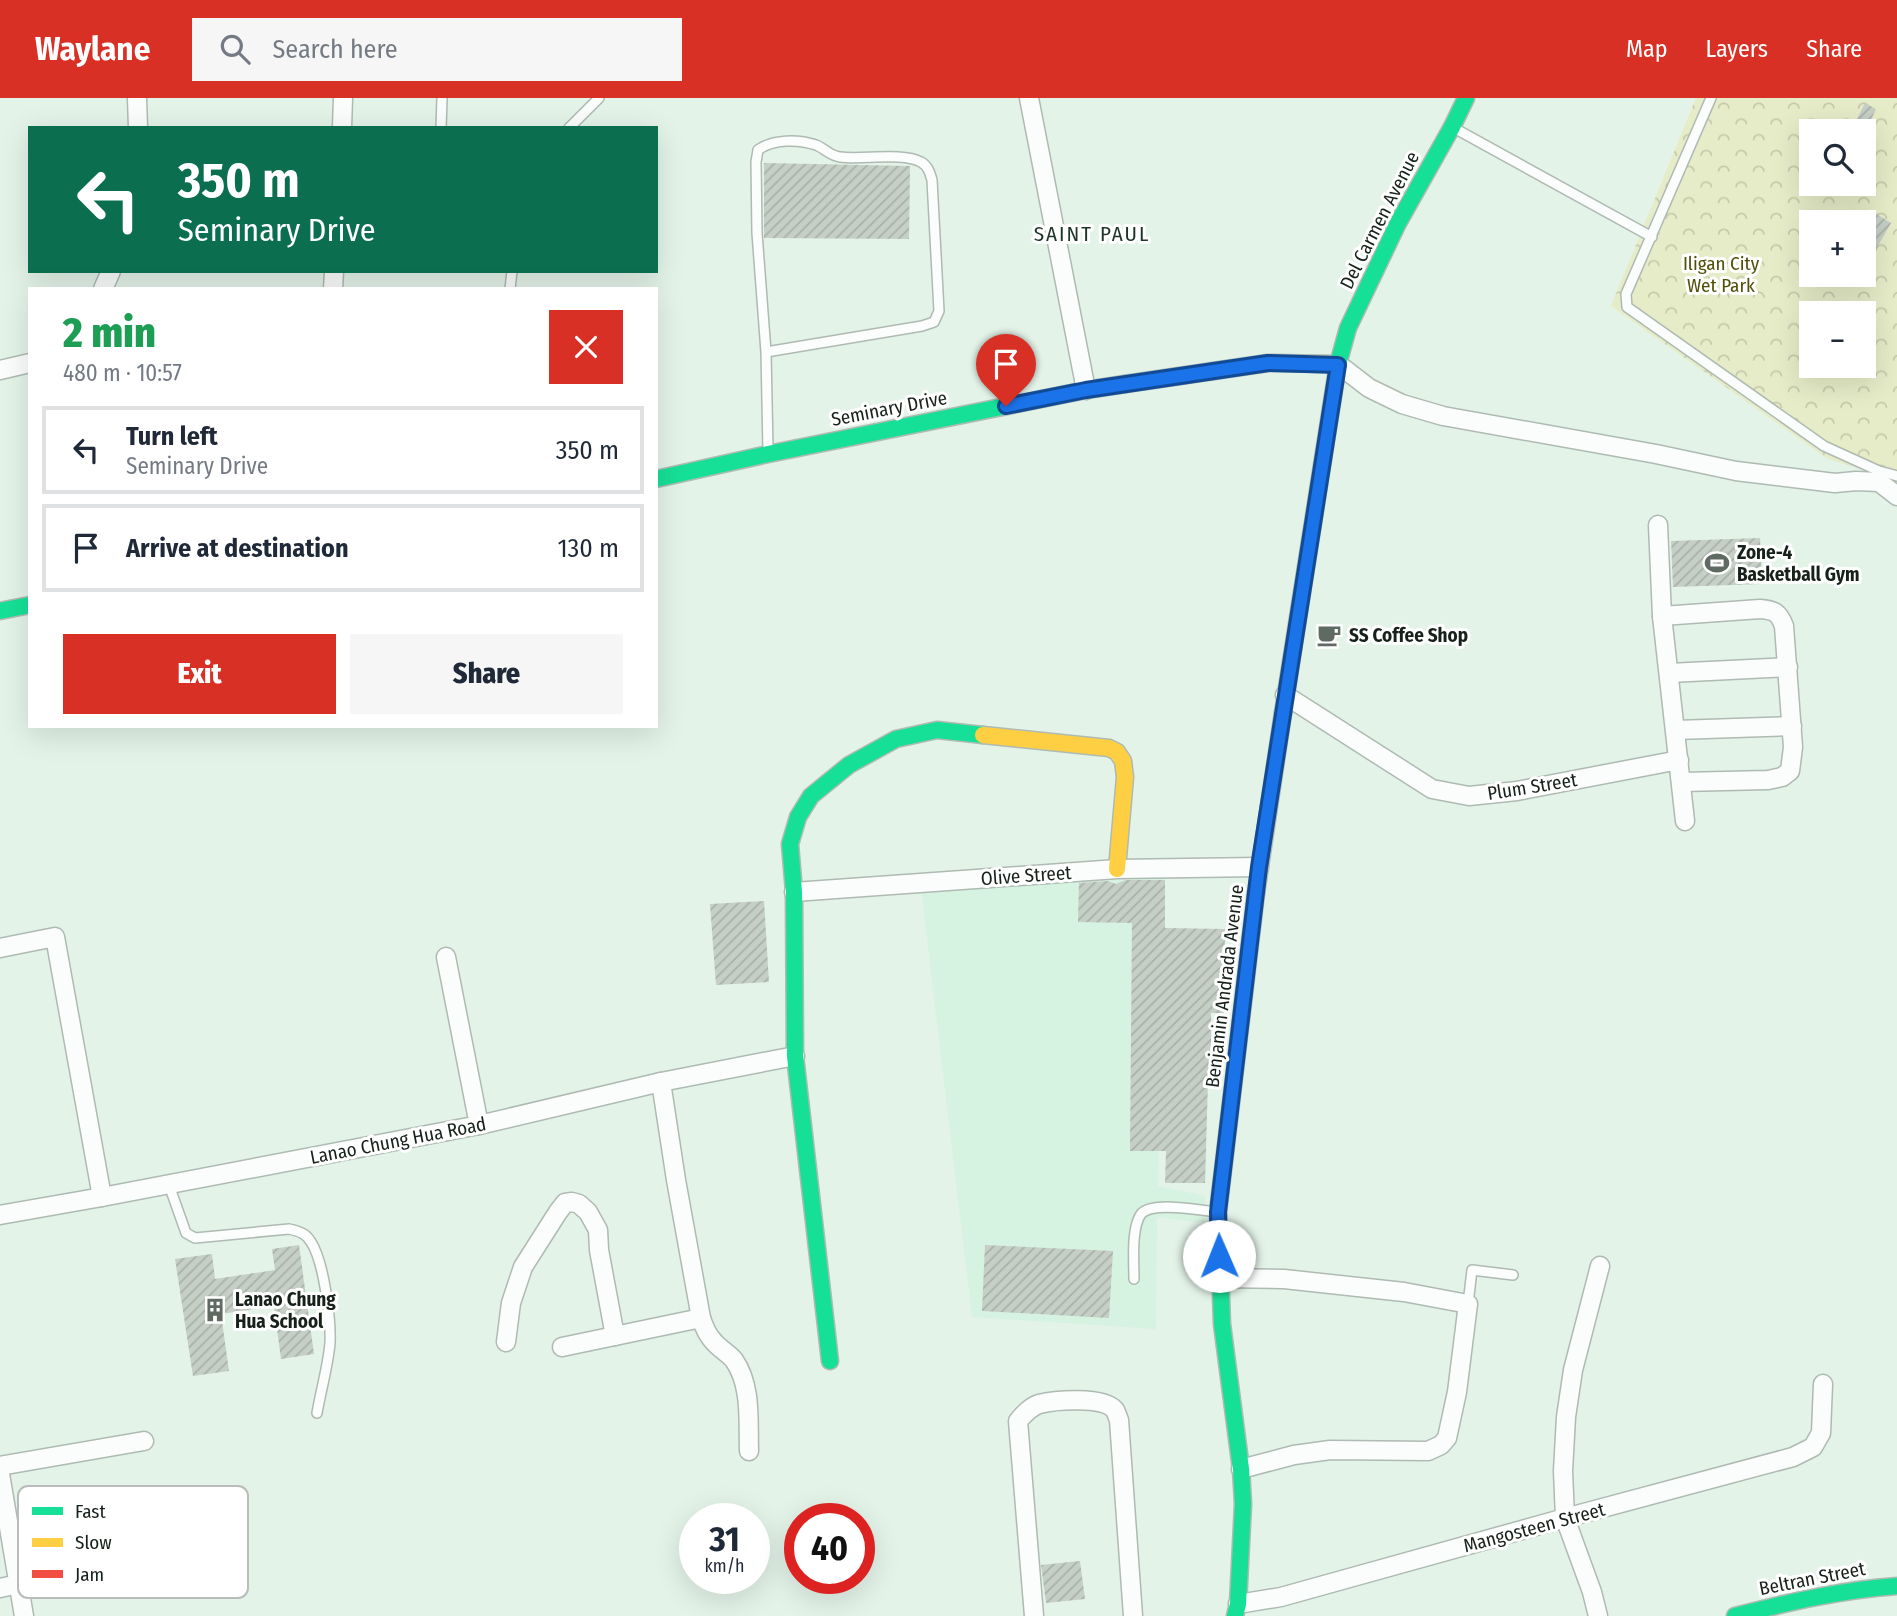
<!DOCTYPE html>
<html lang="en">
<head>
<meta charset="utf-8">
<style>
	:root { --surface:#fff; --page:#f6f6f7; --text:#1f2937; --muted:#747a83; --line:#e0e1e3; --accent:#d93025 }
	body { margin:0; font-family:"Fira Sans Condensed",sans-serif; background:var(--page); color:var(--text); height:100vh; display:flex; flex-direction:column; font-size:26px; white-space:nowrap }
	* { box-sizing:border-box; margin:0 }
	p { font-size:23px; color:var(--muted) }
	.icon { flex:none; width:38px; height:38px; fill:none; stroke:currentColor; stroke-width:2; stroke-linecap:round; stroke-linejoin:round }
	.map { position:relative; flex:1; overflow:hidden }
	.sheet { position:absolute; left:28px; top:189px; width:630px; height:441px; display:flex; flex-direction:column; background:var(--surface); border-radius:0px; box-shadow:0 7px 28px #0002 }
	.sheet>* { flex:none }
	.top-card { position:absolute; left:28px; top:28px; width:630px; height:147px; border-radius:0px; box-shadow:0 7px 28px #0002; background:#0b6e4f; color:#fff; overflow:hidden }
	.controls { position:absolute; left:1799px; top:21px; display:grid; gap:14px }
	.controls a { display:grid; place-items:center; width:77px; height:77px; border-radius:0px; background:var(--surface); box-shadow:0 7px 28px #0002; font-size:35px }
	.speed { position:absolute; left:679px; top:1405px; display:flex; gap:14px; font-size:35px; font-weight:700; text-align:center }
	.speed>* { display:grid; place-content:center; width:91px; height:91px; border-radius:50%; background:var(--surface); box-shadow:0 7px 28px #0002; line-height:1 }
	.speed small { font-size:18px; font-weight:400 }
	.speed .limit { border:10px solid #d22; background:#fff; color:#111 }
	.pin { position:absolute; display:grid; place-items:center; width:60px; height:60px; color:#fff; margin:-72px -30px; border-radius:50% 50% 50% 0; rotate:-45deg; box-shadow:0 0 7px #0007 }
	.pin .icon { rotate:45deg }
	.me { position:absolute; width:77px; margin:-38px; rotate:359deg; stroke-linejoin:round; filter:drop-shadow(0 0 5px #0008) }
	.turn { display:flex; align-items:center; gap:24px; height:147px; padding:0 35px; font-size:32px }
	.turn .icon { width:91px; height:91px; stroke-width:2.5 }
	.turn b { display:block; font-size:49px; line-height:60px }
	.round { display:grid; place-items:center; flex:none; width:74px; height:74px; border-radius:0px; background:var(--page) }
	.summary { display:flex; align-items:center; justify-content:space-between; height:119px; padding:0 35px }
	h1 { font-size:42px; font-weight:800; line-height:52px; color:#1e9e55 }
	.action { display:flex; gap:14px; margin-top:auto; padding:14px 35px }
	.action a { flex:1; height:80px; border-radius:0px; background:var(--accent); color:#fff; font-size:28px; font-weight:800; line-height:80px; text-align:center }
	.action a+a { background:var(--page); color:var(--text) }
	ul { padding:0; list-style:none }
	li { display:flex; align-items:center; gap:21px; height:88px; margin:0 14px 10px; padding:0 21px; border:4px solid var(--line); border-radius:0px }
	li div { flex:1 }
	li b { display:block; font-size:26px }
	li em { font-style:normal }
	header { display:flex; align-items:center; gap:42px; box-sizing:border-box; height:98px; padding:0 35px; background:var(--accent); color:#fff }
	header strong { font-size:33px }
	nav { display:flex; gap:38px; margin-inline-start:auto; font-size:24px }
	.search { width:490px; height:63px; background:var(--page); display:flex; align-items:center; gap:18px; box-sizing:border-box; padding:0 24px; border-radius:0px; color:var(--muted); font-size:26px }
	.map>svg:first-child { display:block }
	.built { fill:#d6f2e0 }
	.park { fill:url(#park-crowns); fill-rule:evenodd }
	.building { fill:url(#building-hatch) }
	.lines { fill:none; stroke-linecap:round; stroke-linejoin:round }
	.lane-casing { stroke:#aebab2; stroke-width:12 }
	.street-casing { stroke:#aebab2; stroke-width:21 }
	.fast-casing { stroke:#aebab2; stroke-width:19 }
	.slow-casing { stroke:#aebab2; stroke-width:19 }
	.jam-casing { stroke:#aebab2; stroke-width:19 }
	.lane { stroke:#fbfdfc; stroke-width:9 }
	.street { stroke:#fbfdfc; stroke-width:18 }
	.fast { stroke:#16e098; stroke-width:16 }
	.slow { stroke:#ffcf43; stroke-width:16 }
	.jam { stroke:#f24e42; stroke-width:16 }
	.route-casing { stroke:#114b97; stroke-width:18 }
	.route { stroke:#1a73e8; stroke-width:12 }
	.labels { text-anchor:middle; stroke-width:6; stroke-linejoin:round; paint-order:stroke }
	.street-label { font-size:19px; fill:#16211a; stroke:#fff }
	.park-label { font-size:19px; fill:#524f08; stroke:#fff }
	.poi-label { font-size:19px; font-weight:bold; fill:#16211a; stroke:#fff; text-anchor:start }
	.neighbourhood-label { font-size:21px; letter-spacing:2px; fill:#1c3527; stroke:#fff }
	.key { fill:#fff; stroke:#b9bcba; stroke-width:2 }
	.key-label { font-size:19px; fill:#16211a }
</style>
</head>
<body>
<header>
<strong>Waylane</strong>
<div class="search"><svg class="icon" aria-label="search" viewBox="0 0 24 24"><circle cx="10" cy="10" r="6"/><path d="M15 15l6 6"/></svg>Search here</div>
<nav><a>Map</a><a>Layers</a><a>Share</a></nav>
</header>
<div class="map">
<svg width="1897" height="1518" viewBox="0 0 1897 1518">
	<defs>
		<pattern id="park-crowns" width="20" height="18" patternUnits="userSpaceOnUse" patternTransform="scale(1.75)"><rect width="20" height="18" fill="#e6ecc8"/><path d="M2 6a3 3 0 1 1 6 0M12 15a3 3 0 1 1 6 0" fill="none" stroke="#c5caab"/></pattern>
		<pattern id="building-hatch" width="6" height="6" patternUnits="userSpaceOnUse" patternTransform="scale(1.75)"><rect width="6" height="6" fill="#c5cfc5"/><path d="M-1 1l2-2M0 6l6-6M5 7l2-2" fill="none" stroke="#a8b1a9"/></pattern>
	</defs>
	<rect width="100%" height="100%" fill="#e3f3e8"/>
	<!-- built -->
	<path class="built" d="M1165,780L1158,1088L1205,1098V1125L1157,1119L1156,1231L972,1219L921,790Z"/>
	<!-- park -->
	<path class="park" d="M1696,0H1897V382L1828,361L1611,208ZM1811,33H1864V86H1811ZM1811,124H1864V177H1811ZM1811,215H1864V268H1811Z"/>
	<!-- building -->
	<g class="building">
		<path d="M1865,5L1876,11L1866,33H1851Z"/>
		<path d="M764,65L910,68L909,141L764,140Z"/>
		<path d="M1870,112L1891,125L1864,172V122Z"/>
		<path d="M1760,440L1762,486L1673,489L1671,443Z"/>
		<path d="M1126,782H1165V830L1225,831L1224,915H1211V957H1216V984L1208,983L1205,1085H1165L1166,1053H1130L1132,825L1078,824L1079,785L1108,783L1116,786Z"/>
		<path d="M764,803L769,884L716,887L710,806Z"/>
		<path d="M299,1147L314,1256L281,1261L274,1208L221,1216L229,1273L193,1278L175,1161L212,1156L215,1181L275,1172L272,1151Z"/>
		<path d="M985,1147L1113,1153L1109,1220L982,1213Z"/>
		<path d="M1080,1463L1085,1501L1046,1505L1041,1467Z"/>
	</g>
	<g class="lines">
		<!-- lane casing -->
		<g class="lane-casing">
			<g id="lane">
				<path d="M1711,0L1626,196L1627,209L1824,348L1879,373L1897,378"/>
				<path d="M441,30L442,0"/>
				<path d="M569,30L599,0"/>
				<path d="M1454,30L1652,139"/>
				<path d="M510,191L512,173"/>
				<path d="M766,254L922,228L934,224L939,213L932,82C930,75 928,68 921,64C902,54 862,62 840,59C830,58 824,50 816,47C798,41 773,41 758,52L756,64L757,135L766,254L768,353"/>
				<path d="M169,1087L186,1135L195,1140L289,1131C298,1133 306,1135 311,1144C324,1164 331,1221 330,1245C328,1268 321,1292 317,1315"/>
				<path d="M1134,1181C1134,1164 1131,1130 1141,1116C1152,1103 1201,1112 1216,1114"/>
				<path d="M1468,1206L1472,1172L1513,1177"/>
			</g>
		</g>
		<!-- street casing -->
		<g class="street-casing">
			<g id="street">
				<path d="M137,0L138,30"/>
				<path d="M1029,0L1086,292"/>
				<path d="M342,30L343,0"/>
				<path d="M103,191L111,173"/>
				<path d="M333,191L334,173"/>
				<path d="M1338,266L1369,290L1402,306L1443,318L1656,356L1736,373L1835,385L1856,383L1879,384L1897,398"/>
				<path d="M0,272L30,265"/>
				<path d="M1658,427L1662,518L1685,723"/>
				<path d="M1662,518L1760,511C1775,512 1779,515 1784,528L1793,649L1790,673L1782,679L1768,682L1681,684"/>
				<path d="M1669,575L1788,569"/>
				<path d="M1285,597L1432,691L1469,698L1517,693L1679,662"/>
				<path d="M1676,632L1792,628"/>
				<path d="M794,794L1117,771L1259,769"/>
				<path d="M0,850L55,839L102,1099"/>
				<path d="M446,859L479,1027"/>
				<path d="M661,984L676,1082L701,1220C704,1229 707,1237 714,1244C720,1251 728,1255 734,1262C752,1288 748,1323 749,1353"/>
				<path d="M0,1117L102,1099L479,1027L661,984L795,958"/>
				<path d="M1220,1180L1284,1181L1404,1194L1468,1206L1457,1294L1447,1340L1441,1347L1428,1353L1330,1352L1294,1357L1241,1371"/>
				<path d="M506,1244L511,1205L523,1169L558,1114L565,1105L572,1104L579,1106L588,1114L598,1132L599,1152L615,1238"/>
				<path d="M562,1249L701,1220"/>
				<path d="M0,1368L144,1343"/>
				<path d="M0,1376L24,1518"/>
				<path d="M0,1490L19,1486"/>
				<path d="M1238,1506L1281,1499L1565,1420L1793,1359L1813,1349L1821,1335L1823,1286"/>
				<path d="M1034,1518L1018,1323C1024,1316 1030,1309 1039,1306C1055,1302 1103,1298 1115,1312C1116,1314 1118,1320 1119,1322L1133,1518"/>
				<path d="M1598,1518L1592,1494L1565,1420L1563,1373L1566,1319L1573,1272L1600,1168"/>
			</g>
		</g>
		<!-- fast casing -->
		<g class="fast-casing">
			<g id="fast">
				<path d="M656,381L768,356L1086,292L1125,286"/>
				<path d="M0,513L30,507"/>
				<path d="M1283,615L1338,266L1348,230L1398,125L1452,29L1466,0"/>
				<path d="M830,1263L795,958L794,794L790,746L798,719L811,698L849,667L896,641L937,632L983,637"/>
				<path d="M1235,1518L1238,1506L1243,1406L1241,1371L1222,1226L1218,1114L1256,795"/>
				<path d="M1735,1518C1789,1504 1842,1492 1897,1488"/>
			</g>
		</g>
		<!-- slow casing -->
		<g class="slow-casing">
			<g id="slow">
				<path d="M1125,286L1268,265L1338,266"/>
				<path d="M983,637L1109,650L1117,654L1123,663L1125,679L1117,771"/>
			</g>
		</g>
		<!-- jam casing -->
		<g class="jam-casing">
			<path id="jam" d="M1256,795L1283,615"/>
		</g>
		<!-- lane -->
		<use href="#lane" class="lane"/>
		<!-- street -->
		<use href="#street" class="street"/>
		<!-- fast -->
		<use href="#fast" class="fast"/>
		<!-- slow -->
		<use href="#slow" class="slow"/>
		<!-- jam -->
		<use href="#jam" class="jam"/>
	</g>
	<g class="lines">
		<!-- route casing -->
		<g class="route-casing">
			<path id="route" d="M1006,308L1086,292L1268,265L1338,267L1259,769L1218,1114L1219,1158"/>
		</g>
		<!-- route -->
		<use href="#route" class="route"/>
	</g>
	<!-- icons -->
	<defs>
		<g id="stadium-bare" transform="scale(1.89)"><path d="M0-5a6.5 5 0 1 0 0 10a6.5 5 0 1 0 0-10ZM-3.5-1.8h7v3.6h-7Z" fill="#5e6a62" stroke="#fff" stroke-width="2.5" paint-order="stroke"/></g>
		<g id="cafe-bare" transform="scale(1.89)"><path d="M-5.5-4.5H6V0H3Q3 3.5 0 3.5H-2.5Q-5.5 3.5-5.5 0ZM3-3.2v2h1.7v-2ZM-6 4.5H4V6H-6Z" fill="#5e6a62" stroke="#fff" stroke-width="2.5" paint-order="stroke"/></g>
		<g id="building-bare" transform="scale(1.89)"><path d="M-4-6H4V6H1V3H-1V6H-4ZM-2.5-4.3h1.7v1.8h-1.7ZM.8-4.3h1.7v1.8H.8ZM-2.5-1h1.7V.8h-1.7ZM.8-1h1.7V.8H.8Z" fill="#5e6a62" stroke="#fff" stroke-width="2.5" paint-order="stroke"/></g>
	</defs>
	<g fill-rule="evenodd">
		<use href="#stadium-bare" x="1717" y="465"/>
		<use href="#cafe-bare" x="1329" y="537"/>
		<use href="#building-bare" x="215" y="1212"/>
	</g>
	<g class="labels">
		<!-- street labels -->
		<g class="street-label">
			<text transform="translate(1379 122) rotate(-63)" y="7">Del Carmen Avenue</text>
			<text transform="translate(889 310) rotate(-11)" y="7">Seminary Drive</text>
			<text transform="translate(1532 688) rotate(-9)" y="7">Plum Street</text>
			<text transform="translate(1026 777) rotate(-4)" y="7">Olive Street</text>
			<text transform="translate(1224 888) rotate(-83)" y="7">Benjamin Andrada Avenue</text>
			<text transform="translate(398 1042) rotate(-11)" y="7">Lanao Chung Hua Road</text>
			<text transform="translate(1534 1429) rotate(-15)" y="7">Mangosteen Street</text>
			<text transform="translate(1812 1480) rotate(-11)" y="7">Beltran Street</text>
		</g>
		<!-- park labels -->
		<g class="park-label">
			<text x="1721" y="172">Iligan City<tspan x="1721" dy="22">Wet Park</tspan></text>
		</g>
		<!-- poi labels -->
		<g class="poi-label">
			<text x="1737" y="461">Zone-4<tspan x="1737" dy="22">Basketball Gym</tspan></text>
			<text x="1349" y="544">SS Coffee Shop</text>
			<text x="235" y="1208">Lanao Chung<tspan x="235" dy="22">Hua School</tspan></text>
		</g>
		<!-- neighbourhood labels -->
		<g class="neighbourhood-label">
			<text x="1092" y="143">SAINT PAUL</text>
		</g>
	</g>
	<!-- legend -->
	<rect x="18" y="1388" width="230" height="112" rx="10" class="key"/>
	<rect x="32" y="1409" width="31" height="8" fill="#16e098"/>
	<rect x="32" y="1440" width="31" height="9" fill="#ffcf43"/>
	<rect x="32" y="1472" width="31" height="8" fill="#f24e42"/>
	<g class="key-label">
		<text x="75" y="1420">Fast</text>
		<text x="75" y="1451">Slow</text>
		<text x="75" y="1483">Jam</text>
	</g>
</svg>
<div class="controls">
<a><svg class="icon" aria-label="search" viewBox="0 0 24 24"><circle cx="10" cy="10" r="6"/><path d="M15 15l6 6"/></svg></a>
<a>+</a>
<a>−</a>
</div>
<div class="speed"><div>31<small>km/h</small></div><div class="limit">40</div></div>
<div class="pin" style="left:1006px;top:308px;background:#d93025"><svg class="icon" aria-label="arrive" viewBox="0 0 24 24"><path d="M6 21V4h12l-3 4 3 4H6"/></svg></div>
<svg class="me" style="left:1219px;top:1158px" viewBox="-20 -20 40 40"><circle r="19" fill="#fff"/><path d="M0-13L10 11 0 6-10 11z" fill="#1a73e8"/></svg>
<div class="top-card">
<div class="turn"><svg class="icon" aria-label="left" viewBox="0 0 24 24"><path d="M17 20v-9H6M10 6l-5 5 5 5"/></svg><div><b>350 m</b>Seminary Drive</div></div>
</div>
<section class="sheet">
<div class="summary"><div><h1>2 min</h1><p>480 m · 10:57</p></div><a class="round" style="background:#d93025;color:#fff"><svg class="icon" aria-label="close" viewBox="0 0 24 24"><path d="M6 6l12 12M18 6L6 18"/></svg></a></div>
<ul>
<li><svg class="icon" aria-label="left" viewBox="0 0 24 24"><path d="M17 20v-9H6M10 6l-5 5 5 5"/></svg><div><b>Turn left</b><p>Seminary Drive</p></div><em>350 m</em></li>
<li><svg class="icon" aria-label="arrive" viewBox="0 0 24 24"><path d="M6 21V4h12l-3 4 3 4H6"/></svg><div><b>Arrive at destination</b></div><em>130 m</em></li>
</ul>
<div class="action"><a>Exit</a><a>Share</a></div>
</section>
</div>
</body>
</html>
